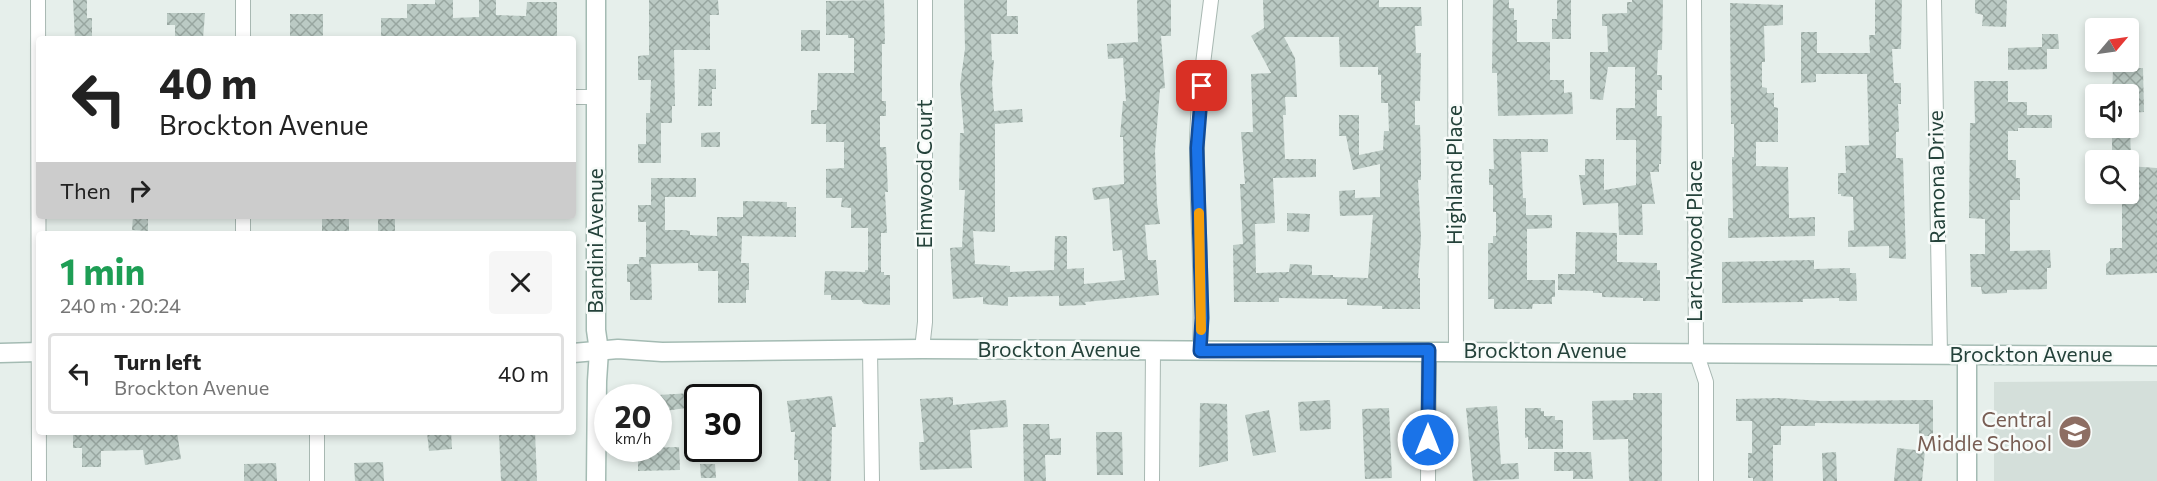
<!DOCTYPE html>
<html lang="en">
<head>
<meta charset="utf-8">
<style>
	:root { --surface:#fff; --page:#f6f6f6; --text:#222; --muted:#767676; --line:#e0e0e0 }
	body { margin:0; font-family:Commissioner,sans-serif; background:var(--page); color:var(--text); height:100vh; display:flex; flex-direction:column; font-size:22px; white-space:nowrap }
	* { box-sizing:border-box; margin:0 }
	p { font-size:20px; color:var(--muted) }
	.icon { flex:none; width:33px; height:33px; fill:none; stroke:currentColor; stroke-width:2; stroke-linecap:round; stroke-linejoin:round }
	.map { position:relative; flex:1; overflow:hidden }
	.details { position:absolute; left:36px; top:231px; width:540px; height:204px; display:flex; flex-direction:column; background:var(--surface); border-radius:6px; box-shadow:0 3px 9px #0003 }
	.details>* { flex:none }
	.hud { position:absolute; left:36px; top:36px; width:540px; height:183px; border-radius:6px; box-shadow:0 3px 9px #0003; background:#fff; color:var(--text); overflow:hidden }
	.needle { width:39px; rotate:61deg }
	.controls { position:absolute; left:2085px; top:18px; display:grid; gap:12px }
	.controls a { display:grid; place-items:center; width:54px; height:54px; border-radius:6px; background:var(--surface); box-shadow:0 3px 9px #0003; font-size:30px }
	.speed { position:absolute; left:594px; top:384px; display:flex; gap:12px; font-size:30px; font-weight:700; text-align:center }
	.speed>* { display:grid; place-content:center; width:78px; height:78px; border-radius:50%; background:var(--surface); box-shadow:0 3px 9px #0003; line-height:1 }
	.speed small { font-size:15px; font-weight:400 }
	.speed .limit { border:3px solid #111; border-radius:9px; background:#fff; color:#111 }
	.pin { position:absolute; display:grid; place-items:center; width:51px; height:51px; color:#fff; margin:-26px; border-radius:12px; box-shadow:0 3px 9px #0006 }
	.me { position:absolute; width:66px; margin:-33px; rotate:0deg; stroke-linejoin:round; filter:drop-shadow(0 0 4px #0008) }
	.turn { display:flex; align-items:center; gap:21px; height:126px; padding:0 24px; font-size:27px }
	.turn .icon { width:78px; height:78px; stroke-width:2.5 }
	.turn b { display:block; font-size:42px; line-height:51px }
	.then { display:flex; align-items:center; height:57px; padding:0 24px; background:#0003; gap:12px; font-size:22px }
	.round { display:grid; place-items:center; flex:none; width:63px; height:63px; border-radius:6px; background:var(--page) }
	.overview { display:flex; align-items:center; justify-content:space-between; height:102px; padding:0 24px }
	h1 { font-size:36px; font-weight:700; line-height:45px; color:#1e9e55 }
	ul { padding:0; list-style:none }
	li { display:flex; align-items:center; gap:18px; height:81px; margin:0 12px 9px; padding:0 12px; border:3px solid var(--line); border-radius:6px }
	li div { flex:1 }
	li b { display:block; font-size:22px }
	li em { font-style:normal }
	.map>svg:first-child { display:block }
	.built { fill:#d4dfda }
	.building { fill:url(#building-cross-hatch); fill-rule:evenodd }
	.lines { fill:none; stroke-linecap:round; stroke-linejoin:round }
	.street-casing { stroke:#a8b8b2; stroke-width:16 }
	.secondary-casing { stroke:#a4bbb3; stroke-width:21 }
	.street { stroke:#fff; stroke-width:14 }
	.secondary { stroke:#fff; stroke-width:18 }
	.route-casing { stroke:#114b97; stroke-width:15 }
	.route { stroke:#1a73e8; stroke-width:10 }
	.slow { stroke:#f59e0b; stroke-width:10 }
	.labels { text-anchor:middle; stroke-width:5; stroke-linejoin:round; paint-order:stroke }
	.street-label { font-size:21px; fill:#24423a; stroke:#f7fbf9 }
	.education-label { font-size:21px; fill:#785e54; stroke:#f7fbf9; text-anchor:end }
</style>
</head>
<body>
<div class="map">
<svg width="2157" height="481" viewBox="0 0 2157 481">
	<defs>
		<pattern id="building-cross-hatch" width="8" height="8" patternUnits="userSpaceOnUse" patternTransform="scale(1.5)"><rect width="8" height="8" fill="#bbcac4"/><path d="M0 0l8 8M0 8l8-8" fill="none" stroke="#98a6a0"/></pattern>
	</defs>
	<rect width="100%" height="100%" fill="#e6efeb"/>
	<!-- built -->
	<path class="built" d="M2157,381V481H1994V382Z"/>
	<!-- building -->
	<g class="building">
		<path d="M73,0H87V18H92V39H75Z"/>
		<path d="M435,0H453V18L479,17V0H496V15L526,16L527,2H557V39H381V18H407V4H435Z"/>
		<path d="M649,0H718L719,15H710V50H674L675,106H672V123H661V163H638V144H646V113H650L651,80H638V56L649,55Z"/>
		<path d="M884,0L885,44H882V101H886V116H880V147H886L888,192H885L887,233H881V272H884V275H890V305L864,304L861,300H831V295H824L825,271L865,272V270H868V228H851V208L841,207L842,198H826V169L844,168V142H826V124H811V110H817L818,73H854V38H848V35H826V1Z"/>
		<path d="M964,0H1007V16H1018V34H991L992,60H994L992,83L994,111L1022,109L1023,122L995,124V232L973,231L975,264L1010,266V272L1054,270L1055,236H1067V269L1084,268V284L1125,280L1122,250L1113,251L1109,198L1094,200L1092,188L1124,184L1123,137H1120L1123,101H1126L1123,58L1108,59L1107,44L1138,42L1137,0H1171V36H1161L1165,88L1160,89L1155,151L1157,203L1160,224L1145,225L1148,260H1156L1159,295L1085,302L1086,305L1059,306V296L1008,297V306L983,304V297L953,299L950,248L962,247L965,190H959L960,133H964L960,85L965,49Z"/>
		<path d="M1263,0H1379V7H1421L1422,26H1415L1416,53H1421L1420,101H1415V125H1420L1421,164V180H1418L1421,238L1418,278H1420V309H1382V306L1347,305V299L1279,298V302H1234L1233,245L1243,244L1240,184H1245L1241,132H1253L1251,74L1271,73L1251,36L1264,28ZM1284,37H1339L1340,67H1378V75H1381V103H1388L1389,131H1384L1383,150L1359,155V115H1339V136H1346L1353,170L1380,164V197L1355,198V190L1339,191L1340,216L1373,215L1368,278L1333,277V275H1312V265L1290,264L1289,272L1256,273L1255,224L1275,223L1273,178L1316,177V159H1285L1283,115H1286L1285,97H1297L1295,58Z"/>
		<path d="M1493,0H1509V8H1514V20H1517V42H1550V80H1564V93L1572,92L1573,114L1498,116L1497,73H1492Z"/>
		<path d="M1557,0H1571V39H1552V19H1557Z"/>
		<path d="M1632,0H1663L1662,50H1658L1657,75H1662V90H1657V116H1662L1661,164H1659V172H1650L1655,204H1642L1643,235H1619L1618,203L1583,205L1579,175H1585V159H1604V190L1636,185V140H1616V108H1635V67H1608L1603,100L1590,99V52H1608L1607,26H1602V14L1627,13V2H1632Z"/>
		<path d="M1875,0H1902L1901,49H1892L1894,83H1901V104H1898L1899,132H1896V158H1903L1906,259L1889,258V246L1848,247V231L1854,230L1853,197L1841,196V194H1838V173H1846L1845,146L1869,145L1867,74H1816V82L1801,83V32H1817V53H1870L1869,35H1875Z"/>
		<path d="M1975,0H2007L2006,27L1982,26L1983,15L1975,13Z"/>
		<path d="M1730,3L1783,5V25L1764,26L1765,62H1762V87L1767,88V93H1774V107L1778,108V142H1756V166L1788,167L1789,218L1815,217V236L1728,238V218H1733L1732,157H1734V124H1731Z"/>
		<path d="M167,13H205L203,39H175V25H167Z"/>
		<path d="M290,14H323V35L321,37H313V39H290Z"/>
		<rect x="801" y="30" width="19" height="21"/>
		<path d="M2042,34H2058L2059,49H2047V69L2008,70V48L2042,47Z"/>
		<path d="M2143,68L2144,112L2128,113V94H2112L2113,69Z"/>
		<path d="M699,69H716V89H712V106H698Z"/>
		<path d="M1974,81H2008V102H2027V115H2052V128H2018V131H2008V160H2016V178H2020V200H2010V251L2050,250L2051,268H2047V289L2007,290V293L1982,294L1981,287H1971L1970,254H1985V219L1969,218L1970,123H1975Z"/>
		<path d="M2112,128H2130L2131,160H2112Z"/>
		<path d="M720,132V147H701V133Z"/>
		<path d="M1493,139H1548V152H1521L1523,198H1526V215H1552V228L1527,229V280H1555V297H1552V304H1533L1532,309H1494V299H1488V243H1493V236H1496V212H1493V185H1489V169H1494Z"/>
		<path d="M2128,166L2157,168V273L2106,275V264L2110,261V248H2122V194H2128Z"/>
		<path d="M651,178H696V197H665V230H684L690,231V235L717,236V217H743V201L787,202V207H796V237L742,236L741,263H749V290H746V303H718V271H698V263L651,264L652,300H630V282H627V264H639V257H646V222H638V205H651Z"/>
		<path d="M1287,213L1310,214L1309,232L1287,231Z"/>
		<path d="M133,216H148V231L132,230Z"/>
		<rect x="322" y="216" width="27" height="15"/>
		<rect x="378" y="216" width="17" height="18"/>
		<path d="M1576,232L1617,233V262L1657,263V270H1660V301H1643V298L1602,297V293H1593V291L1558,290V274H1575Z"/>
		<path d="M1814,260V269L1850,268V273H1856L1857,301H1839V298L1803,299V302L1722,303V262Z"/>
		<path d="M692,393L693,407L658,412V395Z"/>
		<path d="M1633,393H1662V481H1629L1628,439L1593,440L1592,401L1633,400Z"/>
		<path d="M832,396L836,427H832L831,481H798V460H794L795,432H791L787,401Z"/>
		<path d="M953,397V405L1006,400L1008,427L970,430L972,468L920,470L919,442H924L920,399Z"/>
		<path d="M1779,398L1820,401L1933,400V436H1919V424L1815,423V426H1781V445H1773V481H1753V478H1748V453H1752V421H1736V399Z"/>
		<path d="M1330,400L1331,429L1300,431L1298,402Z"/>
		<path d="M1200,403L1227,404L1228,461L1199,467Z"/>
		<path d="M1497,406L1501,464L1518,463L1519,479L1473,481L1466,408Z"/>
		<path d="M1389,408L1392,478L1365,479L1362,409Z"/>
		<path d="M1525,408H1541V411H1544V416H1555V420H1563V449H1528V437L1525,438Z"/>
		<path d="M1269,410L1276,452L1253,456L1245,415Z"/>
		<path d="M1023,424H1049L1050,439L1061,438V455H1045L1046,481H1024Z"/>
		<path d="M73,432H177L181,459L145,465L143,450L101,451V467H82V448H73Z"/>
		<path d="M427,432H451L452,449L429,451Z"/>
		<path d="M499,432H535L537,481H501Z"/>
		<path d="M1096,432H1122L1123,475H1097Z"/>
		<path d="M679,447L680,470L638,471V448Z"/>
		<path d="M1897,448L1925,451L1922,481H1894Z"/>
		<path d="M1554,452H1591L1593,479H1573V471H1554Z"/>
		<path d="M1836,452L1837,481H1823L1822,453Z"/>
		<path d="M383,462L384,481H355L354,463Z"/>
		<path d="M276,463L277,481H244V464Z"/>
		<path d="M700,464H715L716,478H701Z"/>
	</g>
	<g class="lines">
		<!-- street casing -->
		<g class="street-casing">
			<g id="street">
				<path d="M38,0L39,481"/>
				<path d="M243,0V39"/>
				<path d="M1455,0L1456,351"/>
				<path d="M1694,0L1696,352L1706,382V481"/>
				<path d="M1934,0L1940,355"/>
				<path d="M573,97H595"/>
				<path d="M243,216V234"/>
				<path d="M922,349L925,322V0"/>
				<path d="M870,350L872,481"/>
				<path d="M1200,351C1203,284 1197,217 1197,150C1197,101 1205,49 1211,0"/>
				<path d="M317,481V432"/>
				<path d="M1152,481L1153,350"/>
				<path d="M1428,481L1429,350"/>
			</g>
		</g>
		<!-- secondary casing -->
		<g class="secondary-casing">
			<g id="secondary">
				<path d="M596,0V330L599,351L597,381L596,481"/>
				<path d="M0,353L39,352"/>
				<path d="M573,353L618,349L662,352L922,349L2157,356"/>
				<path d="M1967,481V356"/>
			</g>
		</g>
		<!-- street -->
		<use href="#street" class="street"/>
		<!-- secondary -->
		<use href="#secondary" class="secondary"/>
	</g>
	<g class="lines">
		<!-- route casing -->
		<g class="route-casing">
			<path id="route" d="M1202,86L1197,148L1202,318L1200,351L1429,350L1428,440"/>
		</g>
		<!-- route -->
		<use href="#route" class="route"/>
		<!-- slow -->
		<path class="slow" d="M1199,213L1201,330"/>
	</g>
	<!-- icons -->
	<defs>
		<g id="school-disc" transform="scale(1.725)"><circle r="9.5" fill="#8d6e63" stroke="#f7fbf9"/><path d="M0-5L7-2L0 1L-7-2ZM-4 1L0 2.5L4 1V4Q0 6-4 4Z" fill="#fff"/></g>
	</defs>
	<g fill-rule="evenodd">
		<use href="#school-disc" x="2075" y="432"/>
	</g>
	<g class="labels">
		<!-- street labels -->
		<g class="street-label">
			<text transform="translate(925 174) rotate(-90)" y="7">Elmwood Court</text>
			<text transform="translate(1455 175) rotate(-90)" y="7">Highland Place</text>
			<text transform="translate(1937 177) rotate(-91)" y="7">Ramona Drive</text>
			<text transform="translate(596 241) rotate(-90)" y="7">Bandini Avenue</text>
			<text transform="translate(1695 241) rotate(-90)" y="7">Larchwood Place</text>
			<text x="1059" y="357">Brockton Avenue</text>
			<text x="1545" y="358">Brockton Avenue</text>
			<text x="2031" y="362">Brockton Avenue</text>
		</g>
		<!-- education labels -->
		<g class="education-label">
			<text x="2052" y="427">Central<tspan x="2052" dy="24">Middle School</tspan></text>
		</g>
	</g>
</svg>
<div class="controls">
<a><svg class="needle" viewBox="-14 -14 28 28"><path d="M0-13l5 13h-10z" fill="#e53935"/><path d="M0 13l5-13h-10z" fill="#767676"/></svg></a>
<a><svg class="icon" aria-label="sound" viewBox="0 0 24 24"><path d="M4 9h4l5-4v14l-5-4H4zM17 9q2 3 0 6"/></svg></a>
<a><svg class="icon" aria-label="search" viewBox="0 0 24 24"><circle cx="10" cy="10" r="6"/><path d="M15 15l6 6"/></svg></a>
</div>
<div class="speed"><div>20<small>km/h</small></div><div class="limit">30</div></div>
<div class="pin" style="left:1202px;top:86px;background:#d93025"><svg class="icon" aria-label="arrive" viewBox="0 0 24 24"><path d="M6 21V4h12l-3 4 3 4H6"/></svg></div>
<svg class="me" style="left:1428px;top:440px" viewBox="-20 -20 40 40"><circle r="17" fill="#1a73e8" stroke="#fff" stroke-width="3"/><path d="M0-11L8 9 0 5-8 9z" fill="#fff"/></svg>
<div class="hud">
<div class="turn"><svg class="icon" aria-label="left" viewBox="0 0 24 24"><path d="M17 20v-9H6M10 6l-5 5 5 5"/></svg><div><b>40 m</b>Brockton Avenue</div></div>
<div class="then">Then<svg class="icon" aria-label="right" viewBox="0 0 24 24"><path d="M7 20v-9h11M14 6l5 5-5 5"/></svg></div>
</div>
<section class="details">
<div class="overview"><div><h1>1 min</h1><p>240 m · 20:24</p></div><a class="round"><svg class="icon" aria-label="close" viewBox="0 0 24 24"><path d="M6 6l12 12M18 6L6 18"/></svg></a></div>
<ul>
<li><svg class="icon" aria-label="left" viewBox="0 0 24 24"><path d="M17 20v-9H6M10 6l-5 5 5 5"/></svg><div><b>Turn left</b><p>Brockton Avenue</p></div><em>40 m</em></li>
</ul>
</section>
</div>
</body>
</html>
